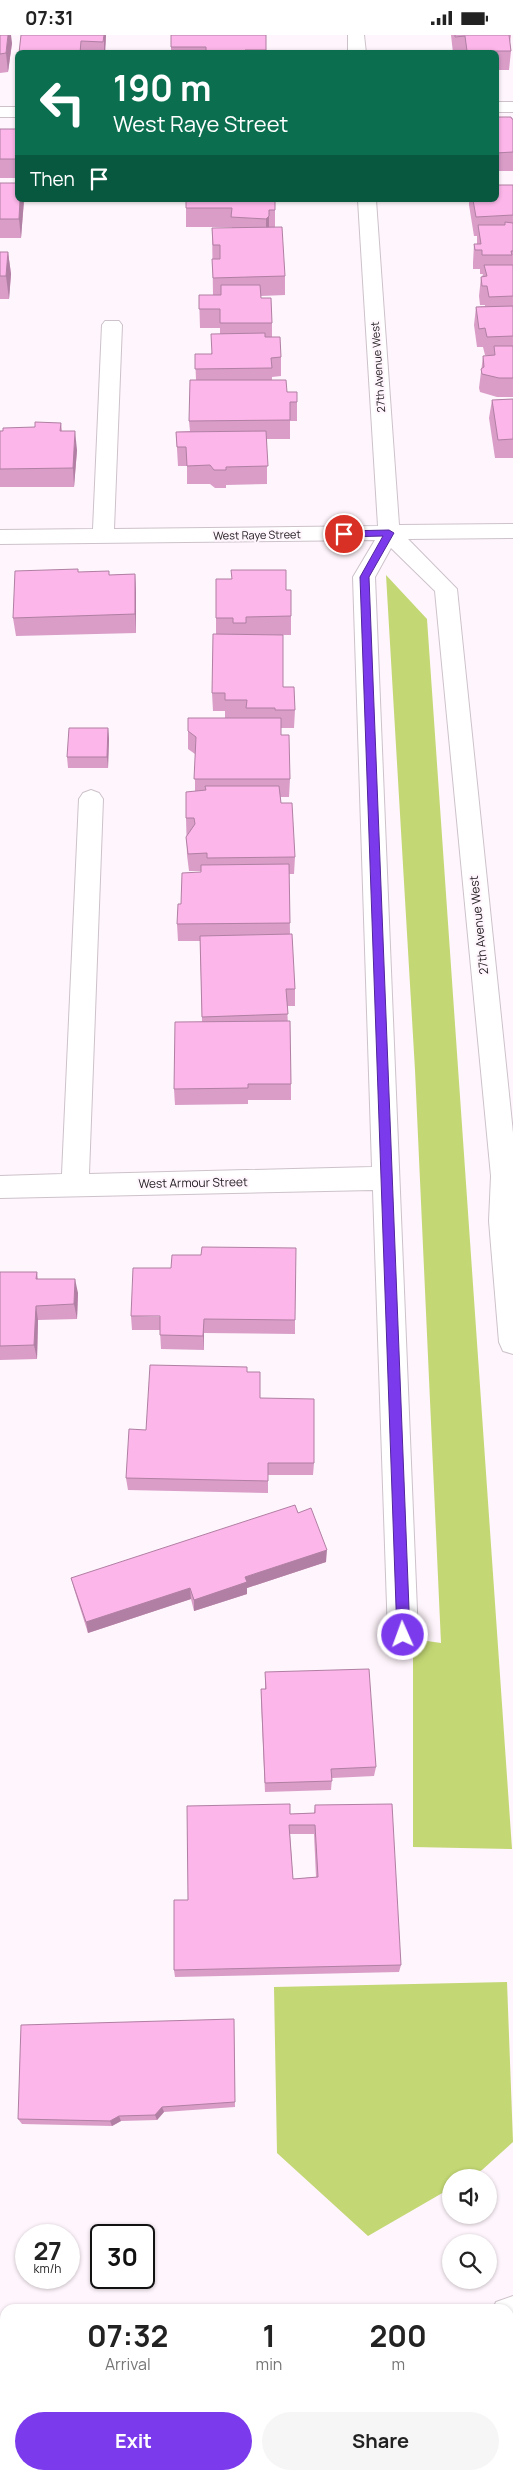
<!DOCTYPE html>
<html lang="en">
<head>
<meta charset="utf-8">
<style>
	:root { --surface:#fff; --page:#f6f6f6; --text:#222; --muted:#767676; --accent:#7c3aed }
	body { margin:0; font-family:Manrope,sans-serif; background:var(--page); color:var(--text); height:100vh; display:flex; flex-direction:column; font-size:19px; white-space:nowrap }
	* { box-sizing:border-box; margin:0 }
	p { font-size:16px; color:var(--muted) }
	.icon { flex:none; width:28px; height:28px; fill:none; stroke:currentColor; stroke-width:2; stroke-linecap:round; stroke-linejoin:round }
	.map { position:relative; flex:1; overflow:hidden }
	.panel { position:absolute; left:0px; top:2269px; width:514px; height:176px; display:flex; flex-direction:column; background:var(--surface); border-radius:15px 15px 0 0; box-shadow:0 1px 4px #0004 }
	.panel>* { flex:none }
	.guide { position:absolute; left:15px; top:15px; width:484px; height:152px; border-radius:8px; box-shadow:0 1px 4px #0004; background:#0b6e4f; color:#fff; overflow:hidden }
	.buttons { position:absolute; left:442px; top:2134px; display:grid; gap:10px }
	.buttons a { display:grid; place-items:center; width:55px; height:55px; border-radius:50%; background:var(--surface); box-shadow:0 1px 4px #0004; font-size:25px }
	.speed { position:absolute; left:15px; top:2189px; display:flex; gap:10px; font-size:25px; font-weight:700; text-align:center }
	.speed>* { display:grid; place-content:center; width:65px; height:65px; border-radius:50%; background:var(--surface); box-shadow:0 1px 4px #0004; line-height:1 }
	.speed small { font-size:12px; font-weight:400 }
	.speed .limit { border:2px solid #111; border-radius:8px; background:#fff; color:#111 }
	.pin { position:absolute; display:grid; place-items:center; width:42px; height:42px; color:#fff; margin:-21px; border:2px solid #fff; border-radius:50%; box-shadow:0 1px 5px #0007 }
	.me { position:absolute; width:55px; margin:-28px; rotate:358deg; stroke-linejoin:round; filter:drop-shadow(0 0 4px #0008) }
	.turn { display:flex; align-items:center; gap:18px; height:105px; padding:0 15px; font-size:22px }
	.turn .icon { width:65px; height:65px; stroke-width:2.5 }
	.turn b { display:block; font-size:35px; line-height:42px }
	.then { display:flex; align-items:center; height:48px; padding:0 15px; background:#0003; gap:10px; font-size:19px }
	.eta { display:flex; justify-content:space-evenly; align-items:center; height:85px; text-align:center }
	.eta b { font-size:30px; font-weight:700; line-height:35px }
	.button { display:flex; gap:10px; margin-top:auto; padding:10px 15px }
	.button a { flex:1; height:58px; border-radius:30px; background:var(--accent); color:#fff; font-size:20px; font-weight:700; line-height:58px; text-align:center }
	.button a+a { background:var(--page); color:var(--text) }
	.status { display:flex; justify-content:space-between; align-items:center; height:35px; padding:0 25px; background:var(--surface); direction:ltr }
	.status svg { height:14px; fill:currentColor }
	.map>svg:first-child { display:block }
	.green { fill:#c3d774 }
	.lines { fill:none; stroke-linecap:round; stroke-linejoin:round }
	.minor-casing { stroke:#cdc2ca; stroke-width:2 }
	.minor { fill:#fff; fill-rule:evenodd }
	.wall { fill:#d99dc8; fill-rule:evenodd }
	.shaded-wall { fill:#b07fa3 }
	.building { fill:#fcb6e9; stroke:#b07fa3; fill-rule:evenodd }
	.route { fill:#7c3aed; stroke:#51269a }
	.labels { text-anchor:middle; stroke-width:4; stroke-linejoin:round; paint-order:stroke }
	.far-street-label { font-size:11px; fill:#252124; stroke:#fff5fc }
	.street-label { font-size:12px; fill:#252124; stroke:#fff5fc }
</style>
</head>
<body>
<div class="status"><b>07:31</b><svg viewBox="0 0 49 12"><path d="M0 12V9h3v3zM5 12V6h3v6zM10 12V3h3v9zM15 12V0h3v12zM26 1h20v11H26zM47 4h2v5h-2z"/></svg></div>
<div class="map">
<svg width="513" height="2444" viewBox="0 0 513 2444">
	<rect width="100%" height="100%" fill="#fff5fc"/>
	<!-- green -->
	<g class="green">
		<path d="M386,540L427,584L512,1814L413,1812V1604L441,1608L415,1035Z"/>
		<path d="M507,1947L513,2107L482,2135L469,2142H451V2153L368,2201L277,2118L274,1952Z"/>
	</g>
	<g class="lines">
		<!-- minor casing -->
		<g class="minor-casing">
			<g id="minor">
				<path d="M348,0H364L366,18H348Z"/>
				<rect x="496" y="67" width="17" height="10"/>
				<rect x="0" y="72" width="18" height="10"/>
				<path d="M358,165H376L399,490L513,489V503L408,504L457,554L513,1098V1319L503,1316L499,1307L489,1186L491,1141L435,556L391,513L375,542L418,1600L414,1610L403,1615L392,1610L388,1600L373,1155L0,1163V1141L62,1139L79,764L83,758L91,755L99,758L103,764L89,1139L372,1132L353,542L375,505L0,509V495L93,494L102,290L105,286H119L122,290L114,494L378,491Z"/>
				<path d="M513,2261V2297L509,2298V2274H493L496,2267Z"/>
				<rect x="0" y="2293" width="5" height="36"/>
			</g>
		</g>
		<!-- minor -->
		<use href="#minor" class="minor"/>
	</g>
	<!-- wall -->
	<g class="wall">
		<path d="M0,0L12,8L8,37L0,38Z"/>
		<path d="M106,0L105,18H19Z"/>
		<rect x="171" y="0" width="95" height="18"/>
		<path d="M451,0H511L510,8L511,16L509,35H496V18H453Z"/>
		<path d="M496,82L513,84V136H496Z"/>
		<rect x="0" y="94" width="18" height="49"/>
		<path d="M0,148L18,165H24L21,203H0Z"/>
		<path d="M513,150V362H497L480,357L479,353L483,321L493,320H485L483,312H477L474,290L476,272L485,271V270H480L479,261L481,242H482L483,239H480V234H473V228L474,209H477V201H474L469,170V165H496Z"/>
		<path d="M275,165V192L285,241V260L261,261V263L272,288V302L281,322V341L272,342V345L287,357L297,367V386H290V404H267V449L226,450V453H215L210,449H187V431H178L176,397L190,396L189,386L196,345L195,319H211L220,299V293H200L199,260H213L212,193H232V192H186V173Z"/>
		<path d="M0,217H8L11,239L9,264H0Z"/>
		<path d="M513,364V423H495L489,383L492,365Z"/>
		<path d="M61,388L62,396L77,415L74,452H0V396L35,392Z"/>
		<path d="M79,537L110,540L135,539L136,558V598L16,601L13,583Z"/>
		<path d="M286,555L291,581V600H283V652L295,675L294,693H281V700L290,744L289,762H280L281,768L295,822L294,839H289L290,899L295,954V971H287L291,1049V1065H248V1069L175,1070L174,1054L202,987L200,906H178L177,889L181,869L201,837V836H189L187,820L186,783L195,756V719L188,714V696L247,683H225V676H213L212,658L216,599V583Z"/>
		<path d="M108,693L109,704L108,733H68L67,722Z"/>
		<path d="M0,1237H37L38,1244L78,1258L77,1284L38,1285L37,1324L0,1325Z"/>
		<path d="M131,1281L295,1285V1299L204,1298V1315L161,1314L160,1295H132Z"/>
		<path d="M247,1337L260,1363L314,1428L313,1440H268V1458L128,1455L126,1443L146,1395Z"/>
		<path d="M298,1478L326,1527L247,1553V1559L194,1576L191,1564L88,1598L74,1554L71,1543Z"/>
		<path d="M265,1637L376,1732L374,1741L332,1743L331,1755L265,1757L261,1664V1654H265Z"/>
		<path d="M315,1770L401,1930L399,1937L175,1942L174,1935L188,1865L290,1779L314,1778ZM290,1799H314L316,1842L293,1844Z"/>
		<path d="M234,1990L235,2072L164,2077L157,2085L121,2086L112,2091L22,2089L18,2084Z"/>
	</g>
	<!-- shaded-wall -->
	<g class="shaded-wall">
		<path d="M8,0H11L12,8L8,37L6,18Z"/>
		<path d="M104,0H106L105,18H104Z"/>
		<path d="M20,165H24L21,203L19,184Z"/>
		<path d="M269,181V200L266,203V184Z"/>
		<path d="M8,217L11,239L9,264L6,241Z"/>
		<path d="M75,396L77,415L74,452L73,433Z"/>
		<path d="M135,539L136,558V598L135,579Z"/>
		<path d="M108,693L109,704L108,733L107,722Z"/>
		<path d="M75,1244L78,1258L77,1284L74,1269Z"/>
		<path d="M36,1271L38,1285L37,1324L34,1310Z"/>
		<path d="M204,1284V1315L203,1301Z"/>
		<path d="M327,1515L326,1527L247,1553V1559L194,1576V1565L245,1542Z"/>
		<path d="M190,1553L191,1564L88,1598L86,1587Z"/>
		<path d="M162,2072L164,2077L157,2085L155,2080Z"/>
		<path d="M119,2081L121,2086L112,2091L110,2086Z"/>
	</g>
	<!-- building -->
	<g class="building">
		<path d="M0,0H8L6,18L0,19Z"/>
		<path d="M21,0H104L103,7L81,6L80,18H19Z"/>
		<path d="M171,0H266V15H245V18H227V16H206V12H171Z"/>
		<path d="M455,0H509L511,16H467L465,1L455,2Z"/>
		<path d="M496,82H511L512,84H513V117L496,118Z"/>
		<rect x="0" y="94" width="18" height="30"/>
		<path d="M0,148H18V165H20L19,184H0Z"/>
		<path d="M496,150H513V180L476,182L473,165H496Z"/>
		<path d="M186,165H275V175H269V181L266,184L231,182L232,173H186Z"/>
		<path d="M505,187L513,188V216H511L512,220H482V215H475L474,209H481L478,190H505Z"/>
		<path d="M282,192L285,241L213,243L212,224H220V210H213L212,193Z"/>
		<path d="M0,217H8L6,241H0Z"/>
		<path d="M484,230H513V261L489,262L487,251H482L481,242L487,241Z"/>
		<path d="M221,250H260L261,263H271L272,288H220V274H199V260H221Z"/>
		<path d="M513,271V301L487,302L485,293L479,294L476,272Z"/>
		<path d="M265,298V302H280L281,322L271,323L272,333L195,334V319H212L211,299Z"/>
		<path d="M494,311H513V343H499L482,339L481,334L484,332L483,321L495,320Z"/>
		<path d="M190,345H286L287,357H297V367H290V385L189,386Z"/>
		<path d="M513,364V404L498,405L492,365Z"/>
		<path d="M35,387L61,388L60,396H75L73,433L0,434V396H3V393L35,392Z"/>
		<path d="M266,396L268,431L226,432V435H214L210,430L187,431L186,412H177L176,397Z"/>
		<path d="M78,534V537L109,536V540L135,539V579L13,583L15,536Z"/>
		<path d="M231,535H286V555H291V581L246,582V588H233V583H216V544H232Z"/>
		<path d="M213,599L283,600V652H294L295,675H275V673H246L247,665H225V658H212Z"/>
		<path d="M188,683H281V700H289L290,744H194L196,702L188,696Z"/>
		<path d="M69,693H108L107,722H67Z"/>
		<path d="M205,751H279L281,768H292L295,822L207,823V818L188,819L186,802L195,789L194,783H186V757L206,755Z"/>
		<path d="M289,829L290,888L177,889L178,869H181L182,838L201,837V830Z"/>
		<path d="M292,899L295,954H286L288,979L202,982L200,901Z"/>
		<path d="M290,986L291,1049H248V1053L174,1054L175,987Z"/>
		<path d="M202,1212L296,1213L295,1285L204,1284L203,1301L160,1300V1281H131L133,1233H171L172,1220H201Z"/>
		<path d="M0,1237H37L36,1244H75L74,1269L36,1271L34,1310L0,1311Z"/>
		<path d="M150,1330L247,1332V1337H260V1363L314,1364V1428H268V1446L126,1443L129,1394L146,1395Z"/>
		<path d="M295,1470L298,1478L311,1473L327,1515L245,1542L247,1547L194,1565L190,1553L86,1587L71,1543Z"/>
		<path d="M369,1634L376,1732L331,1734L332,1746L265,1748L261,1654H266L265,1637Z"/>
		<path d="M290,1769V1779L315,1778V1770L392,1769L401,1930L174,1935V1865H188L187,1771ZM289,1790H315L318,1842L293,1844Z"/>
		<path d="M234,1984L235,2067L162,2072L155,2080L119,2081L110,2086L18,2084L21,1990Z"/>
		<rect x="69" y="2440" width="251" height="4"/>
	</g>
	<!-- route -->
	<path class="route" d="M389,495L394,498L369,542L410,1600L408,1605L403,1606L399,1605L397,1600L360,542L383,501L344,502L340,499L344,496Z"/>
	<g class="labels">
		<!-- far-street labels -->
		<g class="far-street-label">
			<text transform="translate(378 332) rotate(-94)" y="4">27th Avenue West</text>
			<text transform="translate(257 500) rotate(-1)" y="4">West Raye Street</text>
		</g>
		<!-- street labels -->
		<g class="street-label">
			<text transform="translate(479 890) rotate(-96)" y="4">27th Avenue West</text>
			<text transform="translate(193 1148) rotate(-1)" y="4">West Armour Street</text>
		</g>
	</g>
</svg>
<div class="buttons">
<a><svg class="icon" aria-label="sound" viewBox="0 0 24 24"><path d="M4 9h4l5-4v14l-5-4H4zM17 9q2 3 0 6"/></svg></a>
<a><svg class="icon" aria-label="search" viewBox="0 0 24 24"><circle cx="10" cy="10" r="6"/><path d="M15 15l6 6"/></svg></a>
</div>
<div class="speed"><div>27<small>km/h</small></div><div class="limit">30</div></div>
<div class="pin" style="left:344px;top:499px;background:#d93025"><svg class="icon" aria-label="arrive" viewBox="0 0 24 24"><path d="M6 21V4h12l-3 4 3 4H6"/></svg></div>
<svg class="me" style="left:403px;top:1600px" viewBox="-20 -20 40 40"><circle r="17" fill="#7c3aed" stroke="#fff" stroke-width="3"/><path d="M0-11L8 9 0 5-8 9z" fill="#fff"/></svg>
<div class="guide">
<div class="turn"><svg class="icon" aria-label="left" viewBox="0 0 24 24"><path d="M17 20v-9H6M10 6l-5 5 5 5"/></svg><div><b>190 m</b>West Raye Street</div></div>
<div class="then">Then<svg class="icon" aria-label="arrive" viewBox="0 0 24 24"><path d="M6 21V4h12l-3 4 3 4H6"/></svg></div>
</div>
<section class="panel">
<div class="eta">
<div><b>07:32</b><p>Arrival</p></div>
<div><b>1</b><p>min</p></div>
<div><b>200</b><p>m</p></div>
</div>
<div class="button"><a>Exit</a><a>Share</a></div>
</section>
</div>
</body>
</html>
